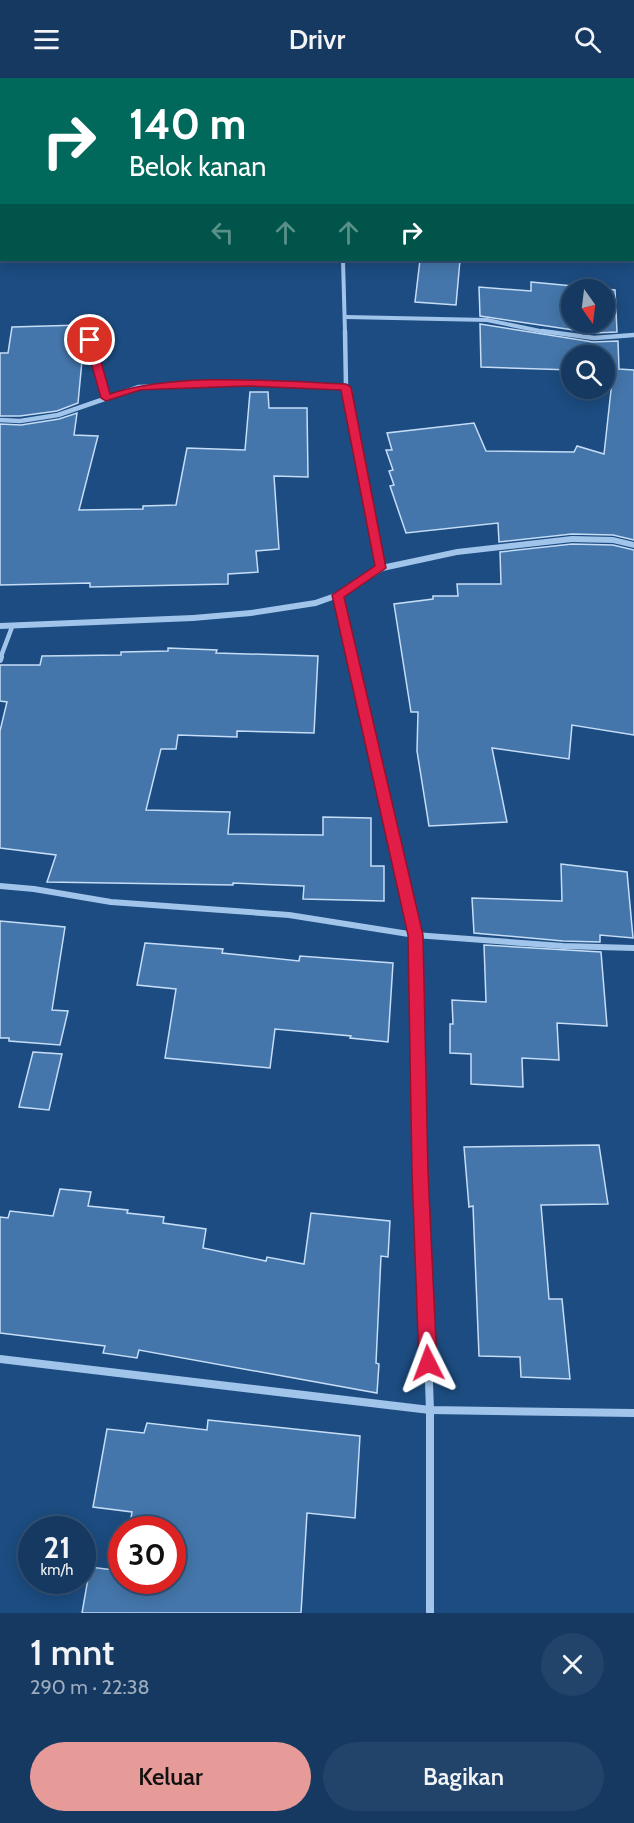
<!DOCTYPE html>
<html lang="id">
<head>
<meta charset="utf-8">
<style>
	:root { --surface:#153961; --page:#22446a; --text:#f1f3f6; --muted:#9dacbd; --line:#345376; --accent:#e69b98 }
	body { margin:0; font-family:Cabin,sans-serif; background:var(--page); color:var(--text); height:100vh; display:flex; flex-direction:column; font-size:22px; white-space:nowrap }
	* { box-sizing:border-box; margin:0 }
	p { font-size:20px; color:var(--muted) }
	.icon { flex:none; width:33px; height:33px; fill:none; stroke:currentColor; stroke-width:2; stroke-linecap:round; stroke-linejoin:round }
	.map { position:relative; height:1535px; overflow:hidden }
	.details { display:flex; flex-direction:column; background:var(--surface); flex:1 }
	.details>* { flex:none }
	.top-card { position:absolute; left:0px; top:0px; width:634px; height:183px; box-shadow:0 3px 15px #0003,0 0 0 2px var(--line); background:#00695c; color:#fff; overflow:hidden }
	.needle { width:39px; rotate:166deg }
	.fabs { position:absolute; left:561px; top:201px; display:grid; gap:12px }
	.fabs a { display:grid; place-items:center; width:54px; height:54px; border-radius:50%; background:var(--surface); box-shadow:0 3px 15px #0003,0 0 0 2px var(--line); font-size:30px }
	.speed { position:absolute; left:18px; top:1438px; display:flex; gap:12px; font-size:30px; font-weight:700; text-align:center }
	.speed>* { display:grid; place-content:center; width:78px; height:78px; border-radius:50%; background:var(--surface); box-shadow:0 3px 15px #0003,0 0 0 2px var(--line); line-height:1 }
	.speed small { font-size:15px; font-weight:400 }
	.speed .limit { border:9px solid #d22; background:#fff; color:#111 }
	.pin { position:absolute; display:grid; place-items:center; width:51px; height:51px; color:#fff; margin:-26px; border:3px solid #fff; border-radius:50%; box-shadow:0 2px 6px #0007 }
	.me { position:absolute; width:66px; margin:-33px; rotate:357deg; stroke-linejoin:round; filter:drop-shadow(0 0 4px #0008) }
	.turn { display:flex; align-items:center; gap:21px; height:126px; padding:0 30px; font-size:27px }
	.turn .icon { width:78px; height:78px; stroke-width:2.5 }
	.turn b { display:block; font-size:42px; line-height:51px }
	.lanes { display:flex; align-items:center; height:57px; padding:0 30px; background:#0003; justify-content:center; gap:30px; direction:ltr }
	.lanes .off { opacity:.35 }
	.round { display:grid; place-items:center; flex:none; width:63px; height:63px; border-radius:32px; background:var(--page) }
	.head { display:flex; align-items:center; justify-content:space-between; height:102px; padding:0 30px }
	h1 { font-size:36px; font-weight:600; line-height:45px }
	.primary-button { display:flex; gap:12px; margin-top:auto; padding:12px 30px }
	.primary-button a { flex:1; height:69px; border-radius:36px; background:var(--accent); color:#111; font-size:24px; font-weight:600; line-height:69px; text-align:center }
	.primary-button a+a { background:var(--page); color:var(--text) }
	header { display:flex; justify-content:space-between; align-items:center; height:78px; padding:0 30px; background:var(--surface); font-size:27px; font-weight:600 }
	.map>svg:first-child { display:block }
	.building { fill:#4476ab; stroke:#c5ddf7; stroke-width:1.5; fill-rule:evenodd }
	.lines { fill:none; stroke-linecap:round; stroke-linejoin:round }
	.service-far1 { stroke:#a0c4ea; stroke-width:3 }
	.service { stroke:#a0c4ea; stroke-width:4 }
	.minor-far3 { stroke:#a0c4ea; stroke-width:4 }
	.minor-far2 { stroke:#a0c4ea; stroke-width:4.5 }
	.minor-far1 { stroke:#a0c4ea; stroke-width:6 }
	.minor { stroke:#a0c4ea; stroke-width:8 }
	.tertiary { fill:#a0c4ea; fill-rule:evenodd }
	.route { fill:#e11d48; stroke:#92132f; stroke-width:1.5 }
</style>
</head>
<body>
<header><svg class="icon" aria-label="menu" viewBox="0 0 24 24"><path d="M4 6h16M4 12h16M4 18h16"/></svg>Drivr<svg class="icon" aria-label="search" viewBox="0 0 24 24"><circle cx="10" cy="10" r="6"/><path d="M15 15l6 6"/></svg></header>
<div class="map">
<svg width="634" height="1535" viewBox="0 0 634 1535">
	<rect width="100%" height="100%" fill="#1c4c81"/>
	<!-- building -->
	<g class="building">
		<path d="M420,182H460L456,227L415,224Z"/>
		<path d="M531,204L615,212L617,254L594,255L480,238L479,209L531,213ZM572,212H604V244H572Z"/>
		<path d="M480,246L593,264L618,263L619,291L634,292V462L613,457L572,456L499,464L498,445L406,455L390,408L394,407L389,393L393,392L386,372H392L387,355L474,345L486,373L574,374L577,368L604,376L613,294H604V278H572V292L481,289Z"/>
		<path d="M80,247L77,272H83L78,325L57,333L20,338H0V275H8L12,249Z"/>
		<path d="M250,314H268L269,330H307L308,399L274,398L279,471L256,473L258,494L228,496V506L90,509V505L0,507V346L21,347L59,341L77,335L74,357L98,358L79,432L143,431V428L176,427L187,370L245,372Z"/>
		<path d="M572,466L613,467L634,472V657L572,647L569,681L492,670L507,744L429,748L417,673L418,634H411L394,526L433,521V518H458L457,506H501L500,474Z"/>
		<path d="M168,570L217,572L216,575L318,578L314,655L237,653V659L178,657L176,671H161L146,732L230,734L228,756L323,757V739L371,740V788H384V823L303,821L304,808L233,805V807L47,804L56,777L0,770V653L7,624L0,623V587H40L42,578L121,577V574L168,573Z"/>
		<path d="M561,786L627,794L633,860L600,857V864L563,863L474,855L472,820L562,823Z"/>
		<path d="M0,843L65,849L52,932L68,933L60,967L9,963V960H0Z"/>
		<path d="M145,865L223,871L222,875L299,883L300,878L393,885L388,964L350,960L351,958L275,951L270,990L165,980L176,911L137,907Z"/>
		<path d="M484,867L601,874L607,948L557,945L559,982L522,980L523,1009L471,1006V976L450,975V946H453L452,922L486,924Z"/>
		<path d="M33,974L62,976L49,1032L19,1029Z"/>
		<path d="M599,1067L608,1126L541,1127L549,1221H562L570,1301L521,1299L520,1279L479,1278L473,1128L469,1129L464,1069Z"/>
		<path d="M60,1111L91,1114L88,1128L128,1132L127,1135L164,1139L163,1145L206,1151L203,1170L266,1183L267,1179L304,1186L311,1135L390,1143L388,1179L381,1178L376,1285L379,1286L377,1315L139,1272L137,1280L103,1275L105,1268L0,1255V1139L8,1140L10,1133L53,1138Z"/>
		<path d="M208,1342L360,1358L355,1440L307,1435L301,1535H82L90,1489L122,1493V1503H172V1452H129L132,1434L93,1429L107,1351L144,1355L147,1345L207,1352Z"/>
	</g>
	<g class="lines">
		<!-- service-far1 -->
		<path class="service-far1" d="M85,243L88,255"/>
		<!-- service -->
		<path class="service" d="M88,253L106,320"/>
		<!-- minor-far3 -->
		<g class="minor-far3">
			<path d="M343,182L345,255"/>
			<path d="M346,239L487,242L550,255"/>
		</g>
		<!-- minor-far2 -->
		<g class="minor-far2">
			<path d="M345,253L346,309L381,490"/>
			<path d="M542,253L594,260L634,257"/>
			<path d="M0,342L20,343L58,337L139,309L247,305L346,309"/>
			<path d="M338,517L352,581"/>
			<path d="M0,581L12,549"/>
		</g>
		<!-- minor-far1 -->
		<g class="minor-far1">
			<path d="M352,579L415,857L418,999"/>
			<path d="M0,582L1,579"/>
			<path d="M0,808L34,811L111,824L289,837L415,857L563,868L634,870"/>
		</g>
		<!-- minor -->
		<g class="minor">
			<path d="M418,998L430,1332V1535"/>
			<path d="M0,1281L430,1332L634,1335"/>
		</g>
		<!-- tertiary -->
		<path class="tertiary" d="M572,458L613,459L634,464V470L613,465L572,464L457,477L383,493L341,519L316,528L251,538L193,543L0,551V545L193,537L251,532L315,522L335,515L381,487L457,471Z"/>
	</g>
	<!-- route -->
	<path class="route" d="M90,259L95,262L110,316C178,294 274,303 346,306L351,309L386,490L344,519L423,857L428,1094L437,1285L434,1291L428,1294L422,1291L419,1285L412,1094L408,857L332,517L375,488L341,312L248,308L162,311L140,312L106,323L101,320L85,262Z"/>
</svg>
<div class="fabs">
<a><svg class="needle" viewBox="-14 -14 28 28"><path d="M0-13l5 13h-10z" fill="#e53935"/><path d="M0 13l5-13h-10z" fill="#9dacbd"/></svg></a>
<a><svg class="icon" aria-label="search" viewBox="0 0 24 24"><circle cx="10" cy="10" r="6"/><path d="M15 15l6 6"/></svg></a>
</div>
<div class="speed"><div>21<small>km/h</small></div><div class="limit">30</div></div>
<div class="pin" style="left:90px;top:262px;background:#d93025"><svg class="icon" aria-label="arrive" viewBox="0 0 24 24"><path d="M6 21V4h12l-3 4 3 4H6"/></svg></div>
<svg class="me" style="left:428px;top:1285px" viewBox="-20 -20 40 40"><path d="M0-17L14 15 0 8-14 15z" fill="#e11d48" stroke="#fff" stroke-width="4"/></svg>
<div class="top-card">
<div class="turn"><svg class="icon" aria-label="right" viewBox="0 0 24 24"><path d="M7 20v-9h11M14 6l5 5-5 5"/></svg><div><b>140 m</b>Belok kanan</div></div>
<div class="lanes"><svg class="icon off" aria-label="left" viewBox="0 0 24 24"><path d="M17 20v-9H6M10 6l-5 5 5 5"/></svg><svg class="icon off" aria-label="ahead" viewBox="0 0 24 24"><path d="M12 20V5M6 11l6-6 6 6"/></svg><svg class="icon off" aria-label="ahead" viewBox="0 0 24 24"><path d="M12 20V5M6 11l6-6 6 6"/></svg><svg class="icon" aria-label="right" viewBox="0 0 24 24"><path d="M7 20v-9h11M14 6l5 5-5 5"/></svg></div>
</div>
</div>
<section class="details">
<div class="head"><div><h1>1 mnt</h1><p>290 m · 22:38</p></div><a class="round"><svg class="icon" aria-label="close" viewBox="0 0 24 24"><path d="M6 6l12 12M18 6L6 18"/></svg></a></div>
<div class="primary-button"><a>Keluar</a><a>Bagikan</a></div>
</section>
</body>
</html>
